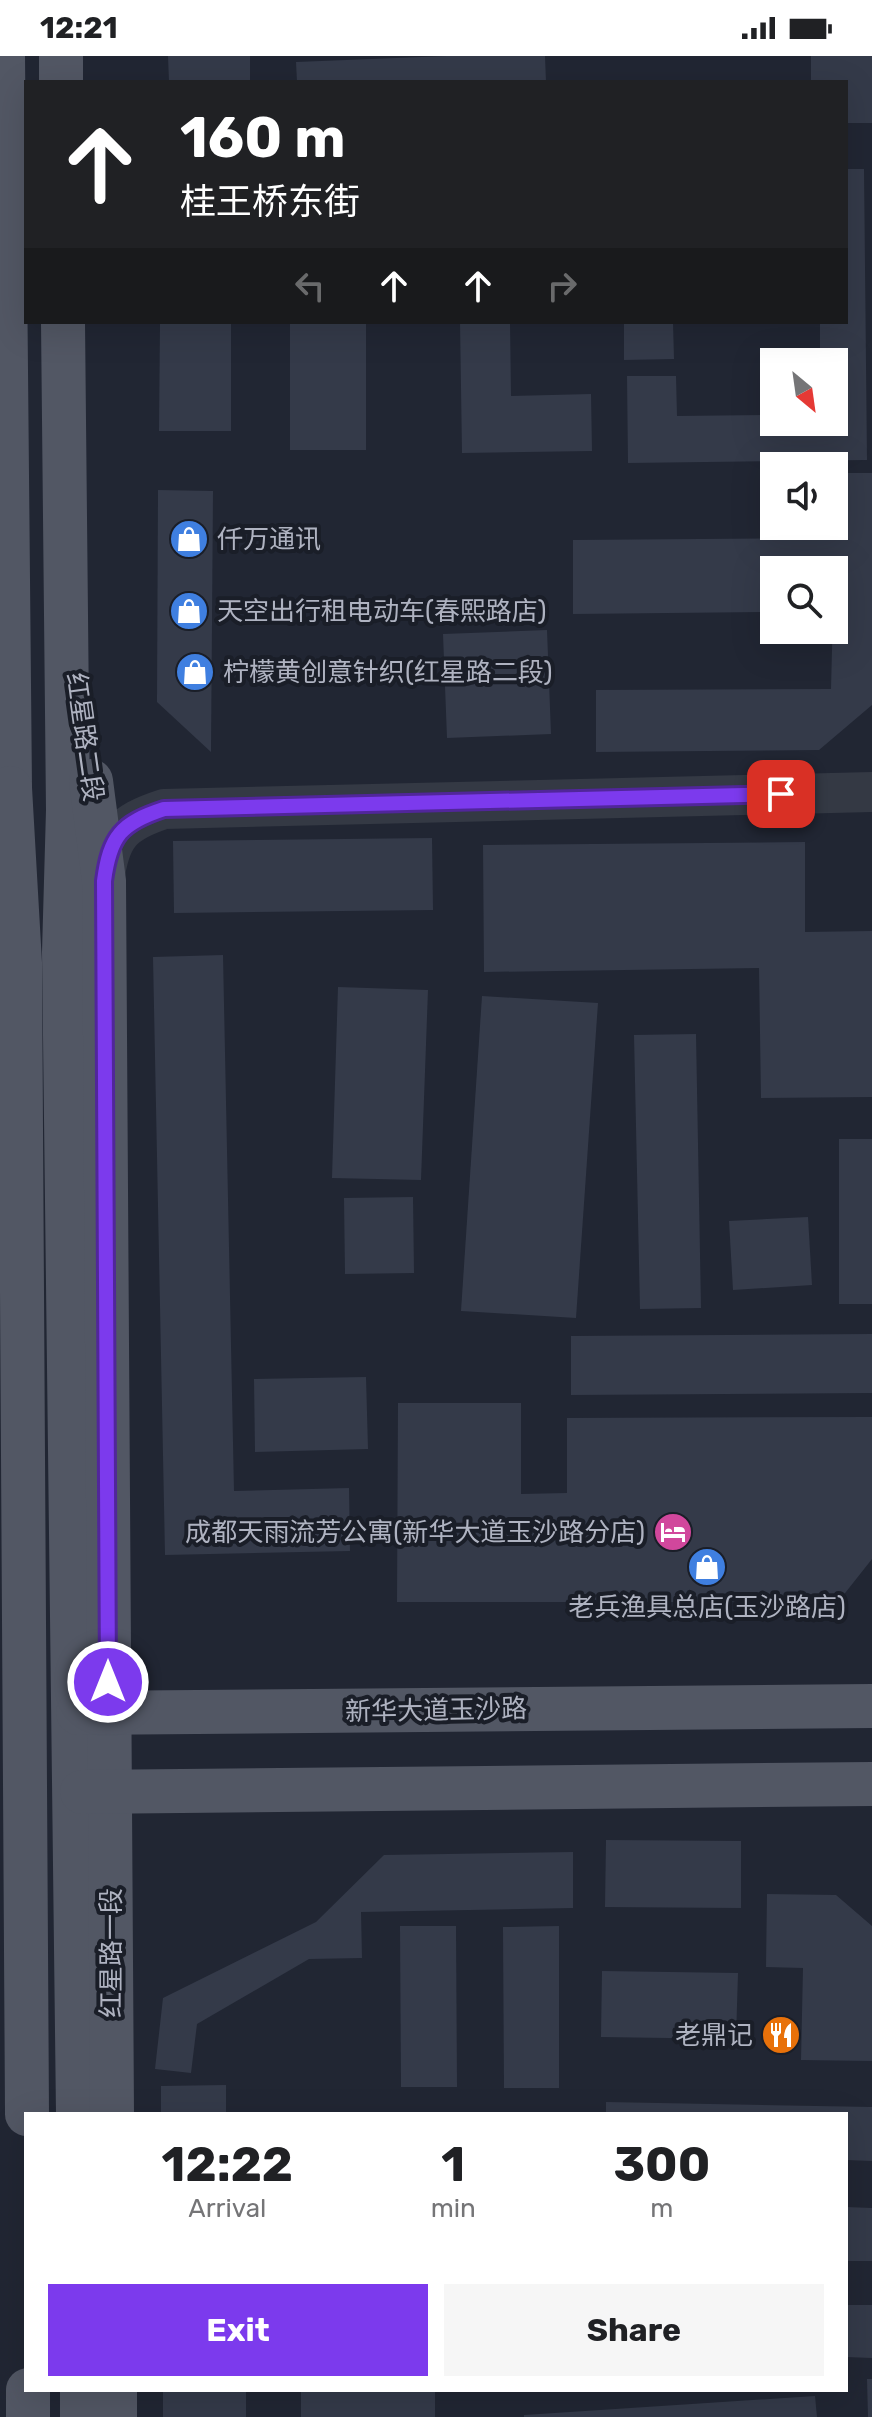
<!DOCTYPE html>
<html lang="en">
<head>
<meta charset="utf-8">
<style>
	:root { --surface:#fff; --page:#f6f6f6; --text:#202124; --muted:#757577; --accent:#7c3aed }
	body { margin:0; font-family:Rubik,"Noto Sans SC",sans-serif; background:var(--page); color:var(--text); height:100vh; display:flex; flex-direction:column; font-size:30px; white-space:nowrap }
	* { box-sizing:border-box; margin:0 }
	p { font-size:26px; color:var(--muted) }
	.icon { flex:none; width:44px; height:44px; fill:none; stroke:currentColor; stroke-width:2; stroke-linecap:round; stroke-linejoin:round }
	.map { position:relative; flex:1; overflow:hidden }
	.panel { position:absolute; left:24px; top:2056px; width:824px; height:280px; display:flex; flex-direction:column; background:var(--surface); border-radius:0px; box-shadow:0 8px 32px #0002 }
	.panel>* { flex:none }
	.banner { position:absolute; left:24px; top:24px; width:824px; height:244px; border-radius:0px; box-shadow:0 8px 32px #0002; background:#202124; color:#fff; overflow:hidden }
	.needle { width:52px; rotate:151deg }
	.fabs { position:absolute; left:760px; top:292px; display:grid; gap:16px }
	.fabs a { display:grid; place-items:center; width:88px; height:88px; border-radius:0px; background:var(--surface); box-shadow:0 8px 32px #0002; font-size:40px }
	.pin { position:absolute; display:grid; place-items:center; width:68px; height:68px; color:#fff; margin:-34px; border-radius:16px; box-shadow:0 4px 12px #0006 }
	.me { position:absolute; width:88px; margin:-44px; rotate:0deg; stroke-linejoin:round; filter:drop-shadow(0 0 6px #0008) }
	.turn { display:flex; align-items:center; gap:28px; height:168px; padding:0 24px; font-size:36px }
	.turn .icon { width:104px; height:104px; stroke-width:2.5 }
	.turn b { display:block; font-size:56px; line-height:68px }
	.lanes { display:flex; align-items:center; height:76px; padding:0 24px; background:#0003; justify-content:center; gap:40px; direction:ltr }
	.lanes .off { opacity:.35 }
	.eta { display:flex; justify-content:space-evenly; align-items:center; height:136px; text-align:center }
	.eta b { font-size:48px; font-weight:700; line-height:56px }
	.action { display:flex; gap:16px; margin-top:auto; padding:16px 24px }
	.action a { flex:1; height:92px; border-radius:0px; background:var(--accent); color:#fff; font-size:32px; font-weight:700; line-height:92px; text-align:center }
	.action a+a { background:var(--page); color:var(--text) }
	.status { display:flex; justify-content:space-between; align-items:center; height:56px; padding:0 40px; background:var(--surface); direction:ltr }
	.status svg { height:22px; fill:currentColor }
	.map>svg:first-child { display:block }
	.building { fill:#343a49 }
	.lines { fill:none; stroke-linecap:round; stroke-linejoin:round }
	.minor { stroke:#343944; stroke-width:40 }
	.major { stroke:#525764; stroke-width:44 }
	.route-casing { stroke:#51269a; stroke-width:20 }
	.route { stroke:#7c3aed; stroke-width:14 }
	.labels { text-anchor:middle; stroke-width:8; stroke-linejoin:round; paint-order:stroke }
	.poi-label { font-size:26px; fill:#afb3c1; stroke:#1a1e28; text-anchor:start }
	.street-label { font-size:26px; fill:#afb3c1; stroke:#1a1e28 }
</style>
</head>
<body>
<div class="status"><b>12:21</b><svg viewBox="0 0 49 12"><path d="M0 12V9h3v3zM5 12V6h3v6zM10 12V3h3v9zM15 12V0h3v12zM26 1h20v11H26zM47 4h2v5h-2z"/></svg></div>
<div class="map">
<svg width="872" height="2361" viewBox="0 0 872 2361">
	<rect width="100%" height="100%" fill="#212633"/>
	<!-- building -->
	<g class="building">
		<path d="M168,0H250V26H169Z"/>
		<path d="M446,0H545L546,26H297L296,6Z"/>
		<path d="M811,0H872V67H846V26H811Z"/>
		<path d="M846,113H864L867,404L628,407L627,320H676L677,360L774,359V366H834V306H820V266H846Z"/>
		<path d="M160,266H231V375H159Z"/>
		<rect x="290" y="266" width="76" height="128"/>
		<path d="M460,266H510L511,340L591,338L592,395L462,397Z"/>
		<path d="M624,266H673L674,303L624,304Z"/>
		<path d="M834,417H872V649L819,694L596,696V634L831,633L834,514H774V556L573,558V484L811,482V470H834Z"/>
		<path d="M158,434L213,435L211,696L157,646Z"/>
		<path d="M547,574L551,678L447,682L443,578Z"/>
		<path d="M432,782L433,854L174,857L173,785Z"/>
		<path d="M805,786V876L872,875V1041L761,1042L759,912L484,916L483,789Z"/>
		<path d="M223,899L234,1435L349,1432L350,1495L165,1499L153,901Z"/>
		<path d="M338,931L428,934L421,1124L332,1122Z"/>
		<path d="M482,940L598,947L576,1262L461,1255Z"/>
		<path d="M696,978L701,1252L640,1253L634,979Z"/>
		<rect x="839" y="1083" width="33" height="165"/>
		<path d="M413,1141L414,1217L345,1218L344,1142Z"/>
		<path d="M808,1161L812,1229L733,1234L729,1165Z"/>
		<path d="M872,1278V1337L571,1339V1280Z"/>
		<path d="M366,1321L368,1393L255,1396L254,1323Z"/>
		<path d="M398,1347H521V1438L567,1437V1362L872,1361V1503L838,1546H397Z"/>
		<path d="M606,1784L741,1785V1852L605,1851Z"/>
		<path d="M573,1796V1852L361,1856L362,1902L309,1903L197,1968L191,2017L155,2013L163,1942L316,1866L384,1799Z"/>
		<path d="M767,1838L836,1839L872,1870V2005L801,2004L803,1912L766,1911Z"/>
		<path d="M400,1870H456L457,2031H401Z"/>
		<path d="M559,1870V2032H504L503,1871Z"/>
		<path d="M602,1915L738,1917L736,1983L601,1981Z"/>
		<path d="M226,2029V2058H161V2030Z"/>
		<path d="M606,2046L872,2051V2105L846,2104V2058H606Z"/>
		<path d="M846,2151L872,2152V2205H846Z"/>
		<path d="M846,2249H872V2302L846,2301Z"/>
		<path d="M867,2323H872V2361H868Z"/>
		<rect x="163" y="2334" width="83" height="27"/>
		<rect x="301" y="2334" width="134" height="27"/>
		<path d="M815,2340L817,2361H524V2359Z"/>
	</g>
	<g class="lines">
		<!-- minor -->
		<path class="minor" d="M104,825C110,780 121,767 164,753L872,736"/>
		<!-- major -->
		<g class="major">
			<path d="M3,0L10,732L6,761"/>
			<path d="M61,0V26"/>
			<path d="M63,266L68,754L64,896L78,2058"/>
			<path d="M91,725L104,825L112,2058"/>
			<path d="M10,732L20,907L27,2058"/>
			<path d="M78,1657L872,1650"/>
			<path d="M82,1736L872,1728"/>
			<path d="M28,2334V2361"/>
			<path d="M82,2334V2361"/>
			<path d="M115,2334V2361"/>
		</g>
	</g>
	<g class="lines">
		<!-- route casing -->
		<g class="route-casing">
			<path id="route" d="M108,1626L104,825C110,780 121,767 164,753L781,738"/>
		</g>
		<!-- route -->
		<use href="#route" class="route"/>
	</g>
	<!-- icons -->
	<defs>
		<g id="shop-disc" transform="scale(2)"><circle r="9.5" fill="#3f7fe0" stroke="#1a1e28"/><path d="M-5-2.5h2.3a2.7 3.5 0 0 1 5.4 0H5L5.5 6h-11ZM-1.5-2.5h3a1.5 2.3 0 0 0-3 0Z" fill="#fff"/></g>
		<g id="hotel-disc" transform="scale(2)"><circle r="9.5" fill="#d1479c" stroke="#1a1e28"/><path d="M-6-4.5h1.5V1H6V5H4.5V3h-9V5H-6ZM-4 0a1.8 1.8 0 1 1 3.6 0ZM.5 0V-2.5h3Q6-2.5 6 0Z" fill="#fff"/></g>
		<g id="restaurant-disc" transform="scale(2)"><circle r="9.5" fill="#e8710a" stroke="#1a1e28"/><path d="M-5-6h1v4h1v-4h1v4h1v-4h1v5L-1.5 .5V6h-2V.5L-5-1ZM5-6V6H3V1.5H1.5Q1.5-4 5-6Z" fill="#fff"/></g>
	</defs>
	<g fill-rule="evenodd">
		<use href="#shop-disc" x="189" y="483"/>
		<use href="#shop-disc" x="189" y="555"/>
		<use href="#shop-disc" x="195" y="616"/>
		<use href="#hotel-disc" x="673" y="1476"/>
		<use href="#shop-disc" x="707" y="1511"/>
		<use href="#restaurant-disc" x="781" y="1979"/>
	</g>
	<g class="labels">
		<!-- poi labels -->
		<g class="poi-label">
			<text x="217" y="492">仟万通讯</text>
			<text x="217" y="564">天空出行租电动车(春熙路店)</text>
			<text x="223" y="625">柠檬黄创意针织(红星路二段)</text>
			<text x="645" y="1485" text-anchor="end">成都天雨流芳公寓(新华大道玉沙路分店)</text>
			<text x="707" y="1560" text-anchor="middle">老兵渔具总店(玉沙路店)</text>
			<text x="753" y="1988" text-anchor="end">老鼎记</text>
		</g>
		<!-- street labels -->
		<g class="street-label">
			<text transform="translate(85 681) rotate(82)" y="9">红星路二段</text>
			<text transform="translate(436 1654) rotate(-1)" y="9">新华大道玉沙路</text>
			<text transform="translate(111 1897) rotate(-90)" y="9">红星路一段</text>
		</g>
	</g>
</svg>
<div class="fabs">
<a><svg class="needle" viewBox="-14 -14 28 28"><path d="M0-13l5 13h-10z" fill="#e53935"/><path d="M0 13l5-13h-10z" fill="#757577"/></svg></a>
<a><svg class="icon" aria-label="sound" viewBox="0 0 24 24"><path d="M4 9h4l5-4v14l-5-4H4zM17 9q2 3 0 6"/></svg></a>
<a><svg class="icon" aria-label="search" viewBox="0 0 24 24"><circle cx="10" cy="10" r="6"/><path d="M15 15l6 6"/></svg></a>
</div>
<div class="pin" style="left:781px;top:738px;background:#d93025"><svg class="icon" aria-label="arrive" viewBox="0 0 24 24"><path d="M6 21V4h12l-3 4 3 4H6"/></svg></div>
<svg class="me" style="left:108px;top:1626px" viewBox="-20 -20 40 40"><circle r="17" fill="#7c3aed" stroke="#fff" stroke-width="3"/><path d="M0-11L8 9 0 5-8 9z" fill="#fff"/></svg>
<div class="banner">
<div class="turn"><svg class="icon" aria-label="ahead" viewBox="0 0 24 24"><path d="M12 20V5M6 11l6-6 6 6"/></svg><div><b>160 m</b>桂王桥东街</div></div>
<div class="lanes"><svg class="icon off" aria-label="left" viewBox="0 0 24 24"><path d="M17 20v-9H6M10 6l-5 5 5 5"/></svg><svg class="icon" aria-label="ahead" viewBox="0 0 24 24"><path d="M12 20V5M6 11l6-6 6 6"/></svg><svg class="icon" aria-label="ahead" viewBox="0 0 24 24"><path d="M12 20V5M6 11l6-6 6 6"/></svg><svg class="icon off" aria-label="right" viewBox="0 0 24 24"><path d="M7 20v-9h11M14 6l5 5-5 5"/></svg></div>
</div>
<section class="panel">
<div class="eta">
<div><b>12:22</b><p>Arrival</p></div>
<div><b>1</b><p>min</p></div>
<div><b>300</b><p>m</p></div>
</div>
<div class="action"><a>Exit</a><a>Share</a></div>
</section>
</div>
</body>
</html>
